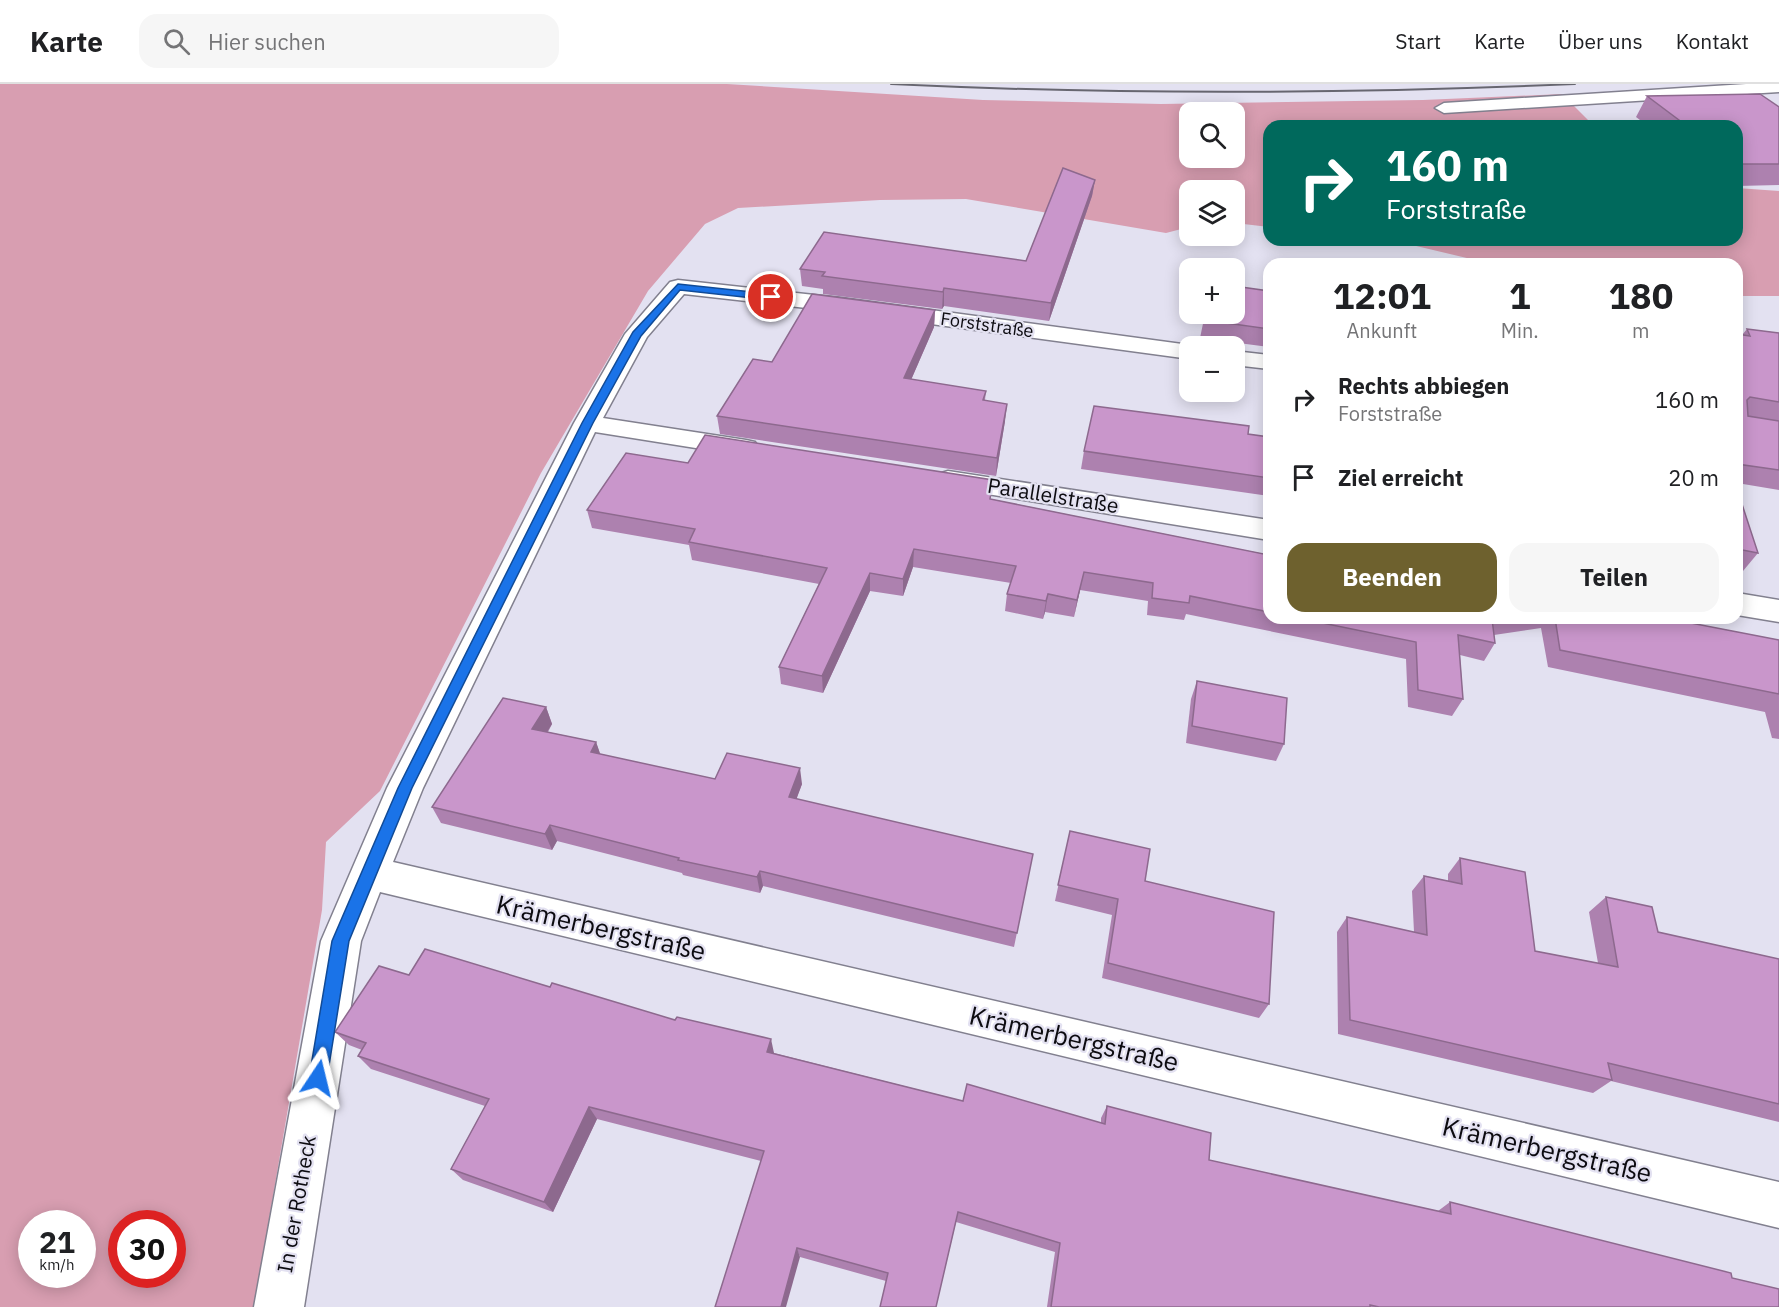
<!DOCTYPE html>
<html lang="de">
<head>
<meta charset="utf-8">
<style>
	:root { --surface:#fff; --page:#f6f6f6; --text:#202124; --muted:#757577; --line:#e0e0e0; --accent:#6e612e }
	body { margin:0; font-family:"IBM Plex Sans",sans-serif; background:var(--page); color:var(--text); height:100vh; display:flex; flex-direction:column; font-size:22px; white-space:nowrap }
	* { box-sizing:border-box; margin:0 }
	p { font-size:20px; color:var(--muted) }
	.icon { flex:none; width:33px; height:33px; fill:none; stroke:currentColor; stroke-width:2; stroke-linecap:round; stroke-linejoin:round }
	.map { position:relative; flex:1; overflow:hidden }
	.panel { position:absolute; left:1263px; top:174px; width:480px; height:366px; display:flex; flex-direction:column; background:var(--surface); border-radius:18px; box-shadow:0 3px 15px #0003 }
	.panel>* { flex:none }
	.hud { position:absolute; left:1263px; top:36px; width:480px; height:126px; border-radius:18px; box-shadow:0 3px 15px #0003; background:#00695c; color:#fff; overflow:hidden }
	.tools { position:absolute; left:1179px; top:18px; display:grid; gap:12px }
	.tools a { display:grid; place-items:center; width:66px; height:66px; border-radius:12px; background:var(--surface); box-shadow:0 3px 15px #0003; font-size:30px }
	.speed { position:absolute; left:18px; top:1126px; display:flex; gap:12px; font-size:30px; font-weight:700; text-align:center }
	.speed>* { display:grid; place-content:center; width:78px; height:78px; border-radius:50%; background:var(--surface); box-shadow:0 3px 15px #0003; line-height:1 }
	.speed small { font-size:15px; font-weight:400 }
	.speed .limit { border:9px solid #d22; background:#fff; color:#111 }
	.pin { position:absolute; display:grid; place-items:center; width:51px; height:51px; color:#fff; margin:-26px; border:3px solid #fff; border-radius:50%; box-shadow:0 2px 6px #0007 }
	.me { position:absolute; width:66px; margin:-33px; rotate:10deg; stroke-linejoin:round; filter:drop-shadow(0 0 4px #0008) }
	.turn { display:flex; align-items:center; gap:21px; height:126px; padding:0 24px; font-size:27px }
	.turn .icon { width:78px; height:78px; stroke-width:2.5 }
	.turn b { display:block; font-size:42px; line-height:51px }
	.eta { display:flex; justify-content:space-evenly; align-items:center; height:102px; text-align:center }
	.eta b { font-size:36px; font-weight:800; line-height:42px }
	.primary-button { display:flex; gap:12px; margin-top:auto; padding:12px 24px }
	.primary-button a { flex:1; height:69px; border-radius:18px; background:var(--accent); color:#fff; font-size:24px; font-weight:800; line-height:69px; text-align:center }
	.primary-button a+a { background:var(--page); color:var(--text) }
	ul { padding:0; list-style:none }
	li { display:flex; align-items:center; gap:18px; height:78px; padding:0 24px }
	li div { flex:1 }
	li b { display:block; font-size:22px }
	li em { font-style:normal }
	header { display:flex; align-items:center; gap:36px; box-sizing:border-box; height:84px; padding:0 30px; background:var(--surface); border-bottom:2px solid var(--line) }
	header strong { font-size:28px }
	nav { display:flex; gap:33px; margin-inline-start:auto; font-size:21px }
	.search { width:420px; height:54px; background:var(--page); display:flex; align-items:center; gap:15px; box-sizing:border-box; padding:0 21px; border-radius:18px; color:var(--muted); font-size:22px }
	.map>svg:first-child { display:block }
	.green { fill:#d89eb1; fill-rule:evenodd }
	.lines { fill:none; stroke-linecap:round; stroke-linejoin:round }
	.minor-casing { stroke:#82808f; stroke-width:3 }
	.minor { fill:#fff; fill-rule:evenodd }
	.rail { stroke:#676670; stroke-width:2 }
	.wall { fill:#ad81af }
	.shaded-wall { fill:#8d698e }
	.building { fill:#c996cb; stroke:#8d698e; stroke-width:1.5 }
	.route { fill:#1a73e8; stroke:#114b97; stroke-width:1.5 }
	.labels { text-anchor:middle; stroke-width:4.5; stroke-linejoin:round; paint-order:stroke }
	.far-street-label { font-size:18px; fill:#0c0b10; stroke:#e3e1f1 }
	.street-label { font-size:21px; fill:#0c0b10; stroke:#e3e1f1 }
	.near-street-label { font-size:26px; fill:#0c0b10; stroke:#e3e1f1 }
</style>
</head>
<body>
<header>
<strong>Karte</strong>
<div class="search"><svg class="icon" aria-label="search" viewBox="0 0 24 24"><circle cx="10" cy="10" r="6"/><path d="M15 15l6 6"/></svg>Hier suchen</div>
<nav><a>Start</a><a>Karte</a><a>Über uns</a><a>Kontakt</a></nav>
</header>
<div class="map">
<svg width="1779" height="1223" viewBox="0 0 1779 1223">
	<rect width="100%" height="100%" fill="#e3e1f1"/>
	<!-- green -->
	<g class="green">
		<path d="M0,0H727L983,16L1161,20L1423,16L1562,10L1594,42H1269V143L1235,139L1234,106H1190L1189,143L1166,149L966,115L880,116L738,124L705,140L648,207L541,389L380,707L326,758L322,826L254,1223H0ZM1190,28H1234V74H1190ZM32,1140H82V1191H32ZM122,1140H172V1191H122Z"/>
		<path d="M1737,104L1779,107V212H1737V180H1492L1391,156H1737Z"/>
	</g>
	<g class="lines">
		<!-- minor casing -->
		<g class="minor-casing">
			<g id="minor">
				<path d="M1746,0H1779V8L1444,29L1435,24L1444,19Z"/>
				<path d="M678,196L842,214L1197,262H1190V275L842,228L684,210L647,253L603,334L746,356L755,358L759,364L755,370L746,372L595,348L423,704L393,778L1779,1098V1144L380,808L361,857L304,1223H254L321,857L387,704L574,339L625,250L670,198Z"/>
				<path d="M1234,267L1269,271V285L1234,281Z"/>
				<path d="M948,387L1269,436V456L938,402L934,396L938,390Z"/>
				<path d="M1737,509L1779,516V538L1737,531Z"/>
			</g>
		</g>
		<!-- minor -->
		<use href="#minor" class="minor"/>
		<!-- rail -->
		<path class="rail" d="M891,0C1119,11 1347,10 1575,0"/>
	</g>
	<!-- wall -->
	<g class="wall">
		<path d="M1647,12L1779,23V101L1737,102V42H1648L1636,33Z"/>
		<path d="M1095,96L1092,112L1049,237L944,222L942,225L823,210V205L802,202L800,185L1026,177Z"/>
		<path d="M1269,207V263L1200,254L1205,230H1234Z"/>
		<path d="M935,226L934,243L911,296L986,307L985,316L1005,337L996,392L720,350L717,332Z"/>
		<path d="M1747,245L1779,249V406L1737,399V250L1742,251Z"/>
		<path d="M1248,350L1269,353V412L1081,385L1084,367Z"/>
		<path d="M688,379L991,415L1269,471V534H1665L1779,556V655L1772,654L1765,628L1548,583L1541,544L1494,551L1495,559L1484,577L1460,571L1463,615L1452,632L1408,623L1406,575L1186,530L1184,536L1147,531L1148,517L1080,506L1074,533L1045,528L1043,535L1005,527L1007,510L1011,499L913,483L903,512L870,507L823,609L781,600L779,583L819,500L692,476L689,461L592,444L587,426Z"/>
		<path d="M1737,405L1758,469L1743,487L1737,486Z"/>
		<path d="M1197,597L1284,660L1276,677L1186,659L1191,615Z"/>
		<path d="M546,623L552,640L548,648L596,658L600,670L715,695L802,700L796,715L1033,770L1014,863L763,802L760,809L683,791L682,789L557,757L552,766L441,739L432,723Z"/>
		<path d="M1070,747L1145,797L1269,920L1259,934L1102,894L1112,831L1055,817Z"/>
		<path d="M1460,774L1535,867L1598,879L1589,828L1606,813L1658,848L1779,875V1038L1611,997L1593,1009L1338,950L1337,848L1347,833L1414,848L1412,807L1424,792L1448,797V790Z"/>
		<path d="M409,891L550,903L774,969L963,1017L1101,1039V1034L1107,1022L1209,1076L1438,1127L1450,1118L1732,1194L1779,1223H1047L1055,1168L956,1138L936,1223H880L886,1197L800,1173L761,1077L597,1035L553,1128L463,1096L451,1085L485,1022L371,985L358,972L362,966L349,961L335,948Z"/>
	</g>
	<!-- shaded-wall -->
	<g class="shaded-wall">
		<path d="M1095,96L1092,112L1049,237L1051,219Z"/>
		<path d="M944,204V222L942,225L943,208Z"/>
		<path d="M935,226L934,243L904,312V294Z"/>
		<path d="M1007,320L1005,337L996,392L997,374Z"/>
		<path d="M914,465L913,483L903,512V495Z"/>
		<path d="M1084,488L1074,533L1077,516Z"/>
		<path d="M870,489V507L823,609L822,592Z"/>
		<path d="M1048,510L1045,528L1043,535L1046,517Z"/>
		<path d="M546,623L552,640L539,661L532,645Z"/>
		<path d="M596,658L602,675L591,668Z"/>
		<path d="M800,684L802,700L791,730L789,713Z"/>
		<path d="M550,741L557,757L552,766L545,750Z"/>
		<path d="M760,787L763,802L760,809L757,793Z"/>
		<path d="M771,955L774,969L771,981L767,968Z"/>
		<path d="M589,1023L597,1035L553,1128L544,1118Z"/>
		<path d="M797,1164L800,1173L786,1223H781Z"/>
	</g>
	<!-- building -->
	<g class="building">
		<path d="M1760,10L1779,23V80H1738L1737,79V42H1687L1647,12Z"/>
		<path d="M1063,84L1095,96L1051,219L944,204L943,208L822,192L825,188L800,185L824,148L1026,177Z"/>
		<path d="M1348,176L1381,180H1348Z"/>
		<path d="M1234,202L1269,207V245L1205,236L1206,230H1234Z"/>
		<path d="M812,210L935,226L904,294L986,307L983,316L1007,320L997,374L717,332L753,275L772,278Z"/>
		<path d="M1747,245L1779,249V318L1750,313L1747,316L1748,332L1779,337V386L1737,380V250L1750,252Z"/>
		<path d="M1094,322L1249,342L1248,350L1269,353V394L1084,367Z"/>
		<path d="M705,351L993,396L990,415L1269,471V528L1190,512L1189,519L1152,514L1153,499L1084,488L1077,516L1048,510L1046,517L1007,510L1016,482L914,465L903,495L870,489L822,592L779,583L827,484L689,458L695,445L587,426L626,369L688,379Z"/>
		<path d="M1737,405L1758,469L1737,465Z"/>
		<path d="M1298,534H1500L1492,535L1495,559L1458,551L1463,615L1418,606L1416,558Z"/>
		<path d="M1555,534H1665L1779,556V610L1560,566Z"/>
		<path d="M1197,597L1287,614L1284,660L1192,642Z"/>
		<path d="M503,614L546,623L532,645L596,658L591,668L715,695L727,669L800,684L789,713L1033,770L1017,849L760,787L757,793L678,776L679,774L550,741L545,750L432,723Z"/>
		<path d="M1070,747L1150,765L1145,797L1274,828L1269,920L1108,879L1118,815L1058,801Z"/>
		<path d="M1460,774L1525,788L1535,867L1618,883L1606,813L1652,823L1658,848L1779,875V1020L1608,979L1612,996L1350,936L1347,833L1427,851L1424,792L1462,800Z"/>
		<path d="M425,865L550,903L552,899L675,936L677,933L771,955L767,968L963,1017L967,1000L1105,1040L1107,1022L1211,1049L1209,1076L1451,1130L1450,1118L1731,1189L1732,1194L1779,1205V1223H1379L1370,1221V1223H1051L1060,1159L958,1128L936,1223H880L888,1189L797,1164L781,1223H715L764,1067L589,1023L544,1118L451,1085L489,1015L358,972L366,959L335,948L379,882L409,891Z"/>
	</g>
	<!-- route -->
	<path class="route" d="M678,200L771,210L776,213L771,216L680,206L641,252L593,339L412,704L349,857L327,994L324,1001L318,1003L311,1001L309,994L332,857L398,704L582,339L633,248Z"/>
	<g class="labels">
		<!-- far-street labels -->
		<g class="far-street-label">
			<text transform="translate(987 241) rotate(8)" y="6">Forststraße</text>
		</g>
		<!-- street labels -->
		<g class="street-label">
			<text transform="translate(1053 412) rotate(9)" y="7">Parallelstraße</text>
			<text transform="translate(297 1120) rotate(-80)" y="7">In der Rotheck</text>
		</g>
		<!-- near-street labels -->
		<g class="near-street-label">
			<text transform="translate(601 844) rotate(13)" y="9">Krämerbergstraße</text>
			<text transform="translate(1074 955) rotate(13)" y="9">Krämerbergstraße</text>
			<text transform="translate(1547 1066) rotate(13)" y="9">Krämerbergstraße</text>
		</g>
	</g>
</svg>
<div class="tools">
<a><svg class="icon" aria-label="search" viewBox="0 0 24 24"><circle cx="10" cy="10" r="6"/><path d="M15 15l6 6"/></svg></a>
<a><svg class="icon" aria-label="layers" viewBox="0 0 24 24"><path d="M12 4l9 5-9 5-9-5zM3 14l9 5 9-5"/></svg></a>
<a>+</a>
<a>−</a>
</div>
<div class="speed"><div>21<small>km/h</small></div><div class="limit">30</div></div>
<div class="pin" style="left:771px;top:213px;background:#d93025"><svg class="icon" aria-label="arrive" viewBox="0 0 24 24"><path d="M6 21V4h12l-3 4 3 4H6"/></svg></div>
<svg class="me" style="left:318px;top:994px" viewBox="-20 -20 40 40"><path d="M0-17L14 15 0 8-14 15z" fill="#1a73e8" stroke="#fff" stroke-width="4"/></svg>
<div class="hud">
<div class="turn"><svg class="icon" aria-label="right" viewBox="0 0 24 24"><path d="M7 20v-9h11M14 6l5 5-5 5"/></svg><div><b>160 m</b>Forststraße</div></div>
</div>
<section class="panel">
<div class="eta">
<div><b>12:01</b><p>Ankunft</p></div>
<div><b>1</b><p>Min.</p></div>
<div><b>180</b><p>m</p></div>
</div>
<ul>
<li><svg class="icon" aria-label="right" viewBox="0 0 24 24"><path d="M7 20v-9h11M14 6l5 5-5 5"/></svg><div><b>Rechts abbiegen</b><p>Forststraße</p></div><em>160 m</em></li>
<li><svg class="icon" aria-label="arrive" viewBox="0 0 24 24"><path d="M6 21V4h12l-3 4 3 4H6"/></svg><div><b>Ziel erreicht</b></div><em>20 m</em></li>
</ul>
<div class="primary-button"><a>Beenden</a><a>Teilen</a></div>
</section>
</div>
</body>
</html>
